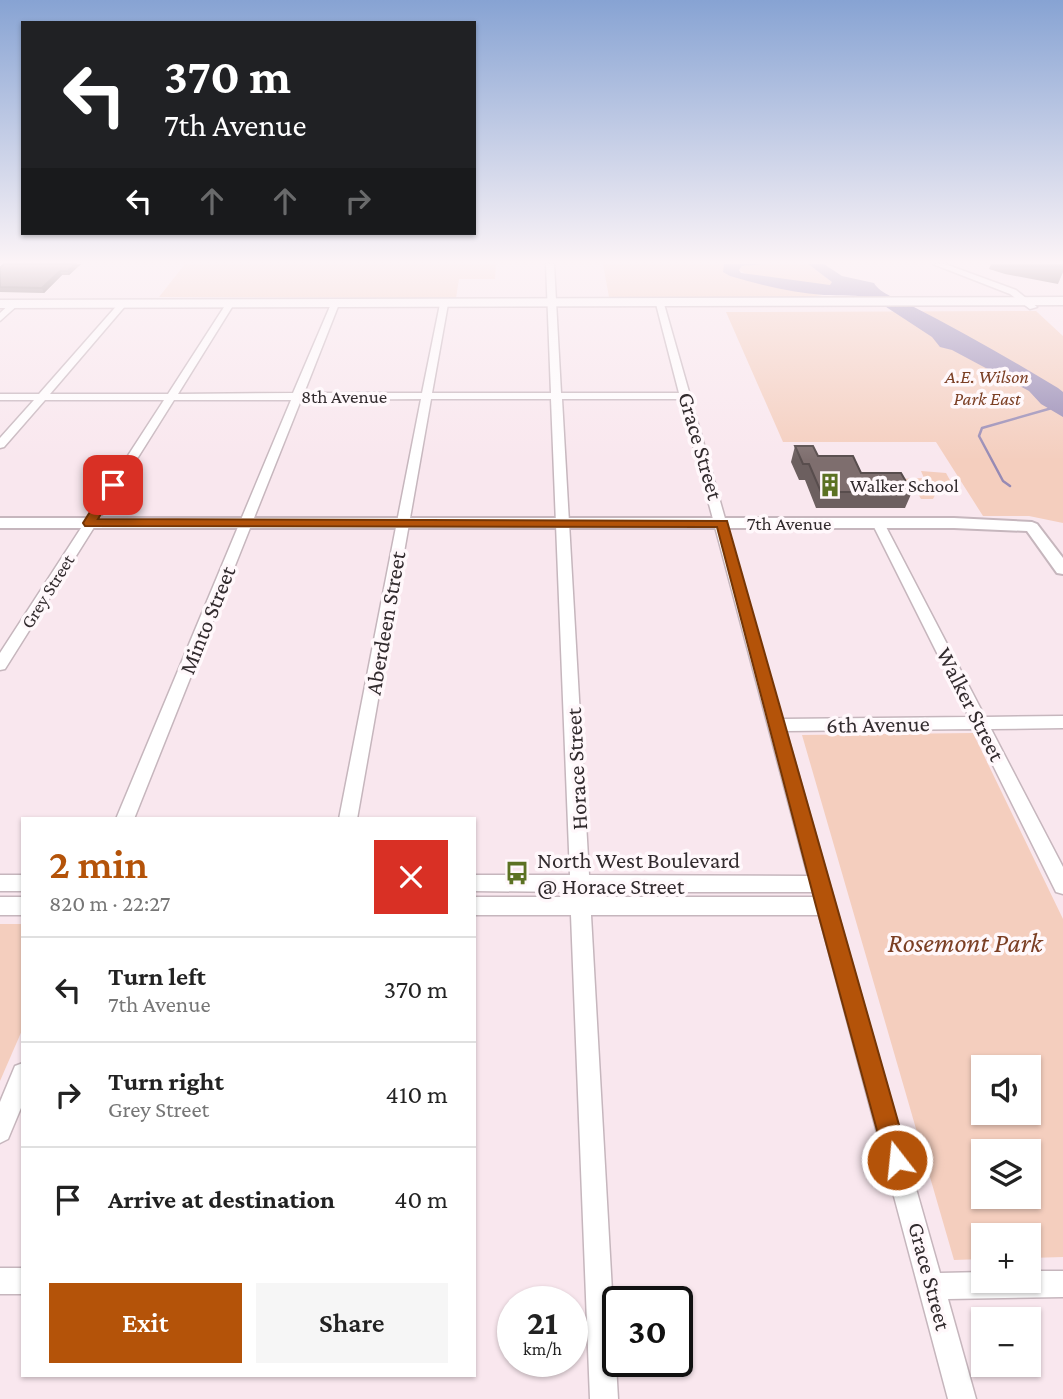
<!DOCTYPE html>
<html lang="en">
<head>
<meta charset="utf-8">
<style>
	:root { --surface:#fff; --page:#f6f6f6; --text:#222; --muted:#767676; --line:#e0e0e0; --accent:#b45309 }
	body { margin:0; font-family:"Crimson Pro",serif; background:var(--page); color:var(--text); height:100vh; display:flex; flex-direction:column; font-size:26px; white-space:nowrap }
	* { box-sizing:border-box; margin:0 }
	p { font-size:23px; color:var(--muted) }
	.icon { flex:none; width:38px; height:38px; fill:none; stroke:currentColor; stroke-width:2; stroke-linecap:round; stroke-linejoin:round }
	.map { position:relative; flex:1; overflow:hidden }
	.sheet { position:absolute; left:21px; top:817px; width:455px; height:560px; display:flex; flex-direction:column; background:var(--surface); border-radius:0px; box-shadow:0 2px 5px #0004 }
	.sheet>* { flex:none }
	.banner { position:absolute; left:21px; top:21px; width:455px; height:214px; border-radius:0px; box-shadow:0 2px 5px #0004; background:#202124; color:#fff; overflow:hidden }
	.controls { position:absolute; left:971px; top:1055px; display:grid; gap:14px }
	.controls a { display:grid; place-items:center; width:70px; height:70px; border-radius:0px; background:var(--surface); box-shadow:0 2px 5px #0004; font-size:35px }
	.speed { position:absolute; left:497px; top:1286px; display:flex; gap:14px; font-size:35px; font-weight:700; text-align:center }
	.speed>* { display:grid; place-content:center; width:91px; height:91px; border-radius:50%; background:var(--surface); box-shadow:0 2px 5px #0004; line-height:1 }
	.speed small { font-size:18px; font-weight:400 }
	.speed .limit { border:4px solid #111; border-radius:10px; background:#fff; color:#111 }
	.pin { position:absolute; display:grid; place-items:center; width:60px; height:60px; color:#fff; margin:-30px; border-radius:14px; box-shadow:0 4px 10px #0006 }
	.me { position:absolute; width:77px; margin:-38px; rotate:344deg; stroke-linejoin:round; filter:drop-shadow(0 0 5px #0008) }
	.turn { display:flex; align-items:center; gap:24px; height:147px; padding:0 28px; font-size:32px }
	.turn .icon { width:91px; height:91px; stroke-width:2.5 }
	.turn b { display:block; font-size:49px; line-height:60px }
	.lanes { display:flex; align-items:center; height:66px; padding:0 28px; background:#0003; justify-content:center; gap:35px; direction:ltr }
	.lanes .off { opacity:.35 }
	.round { display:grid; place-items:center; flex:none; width:74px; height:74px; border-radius:0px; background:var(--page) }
	.overview { display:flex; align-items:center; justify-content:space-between; height:119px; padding:0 28px }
	h1 { font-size:42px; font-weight:600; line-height:52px; color:var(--accent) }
	.action { display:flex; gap:14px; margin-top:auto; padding:14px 28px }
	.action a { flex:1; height:80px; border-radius:0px; background:var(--accent); color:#fff; font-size:28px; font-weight:600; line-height:80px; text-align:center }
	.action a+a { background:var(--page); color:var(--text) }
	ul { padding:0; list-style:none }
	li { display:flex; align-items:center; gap:21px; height:105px; padding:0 28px; border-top:2px solid var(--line) }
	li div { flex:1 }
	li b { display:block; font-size:26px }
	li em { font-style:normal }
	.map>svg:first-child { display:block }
	.green { fill:#f4cebe; fill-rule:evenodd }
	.water { fill:#968ab4 }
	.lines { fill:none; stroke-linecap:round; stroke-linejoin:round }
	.stream { stroke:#968ab4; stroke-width:2.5 }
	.minor-casing { stroke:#c6b6bd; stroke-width:3 }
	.tertiary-casing { stroke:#c6b6bd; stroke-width:4 }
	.secondary-casing { stroke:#c6b6bd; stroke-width:3 }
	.minor { fill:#fff; fill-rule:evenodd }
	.tertiary { fill:#fff; fill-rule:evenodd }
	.secondary { fill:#fff; fill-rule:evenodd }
	.wall { fill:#6c5f5f }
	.shaded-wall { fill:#584d4d }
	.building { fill:#7e6e6e; stroke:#584d4d; stroke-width:2 }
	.route { fill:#b45309; stroke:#753606; stroke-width:2 }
	.labels { text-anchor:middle; stroke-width:7; stroke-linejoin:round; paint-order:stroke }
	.far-park-label { font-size:19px; font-style:italic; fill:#7b3f24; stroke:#fff8fb }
	.far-street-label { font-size:19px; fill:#322b2e; stroke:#fff8fb }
	.far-poi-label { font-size:19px; fill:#322b2e; stroke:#fff8fb; text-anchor:start }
	.street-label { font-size:23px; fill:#322b2e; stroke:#fff8fb }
	.poi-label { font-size:23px; fill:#322b2e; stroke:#fff8fb; text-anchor:start }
	.near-park-label { font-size:28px; font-style:italic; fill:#7b3f24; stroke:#fff8fb }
</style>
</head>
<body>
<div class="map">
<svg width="1063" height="1399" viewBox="0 0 1063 1399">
	<rect width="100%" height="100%" fill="#f9e7ee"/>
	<!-- green -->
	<g class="green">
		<path d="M185,264H496L495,279H459L456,298L159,297Z"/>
		<path d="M603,264H724L730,276L783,289L823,295L803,298L609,297Z"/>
		<path d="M766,264H808L832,282L831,285C813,287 751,280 738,269L741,266Z"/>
		<path d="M1036,311L1063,336V523L1029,516H983L936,442H783L726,312Z"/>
		<path d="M921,471L946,473L956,491H937L933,499H921L916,490L899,479L924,478Z"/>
		<path d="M973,733L1063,919V1257L1029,1258V1236H984L983,1259L954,1260L802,735ZM984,1068H1029V1113H984ZM984,1152H1029V1197H984Z"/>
		<path d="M0,924H23V1028L0,1081Z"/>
	</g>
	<!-- water -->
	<path class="water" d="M724,264H766L742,266L739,270L741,273L830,285L832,282L808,264H824L842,276L874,283C880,294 899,299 910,305C961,331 1010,359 1058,388L1063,392V417L1041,404L1029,391L952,350L940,347L932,337L874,299C858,294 841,296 824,295C793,293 760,285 730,276L723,272Z"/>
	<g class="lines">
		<!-- stream -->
		<path class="stream" d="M1010,486L1003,481L979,436L982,428L1052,408"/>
		<!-- minor casing -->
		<g class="minor-casing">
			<g id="minor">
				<path d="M546,264H554L561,393H679L656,304L660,301L664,304L782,719L969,717L872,523L878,519L884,523L985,717L1063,716V728L991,729L1063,867V894L1056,892L975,729L786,731L940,1273L984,1272V1281H1029V1271H1063V1297L948,1299L976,1399H948L819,915H591L618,1399H590L571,915H474V897H570V892L474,891V875H570L551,399H431L357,819H339L421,399L301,400L134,819H116L291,400H174L5,669L0,670V653L164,400H45L4,447L0,448V438L34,400H0V394H39L120,302L127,304L50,394H168L226,304L230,301L234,304L178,394L293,393L331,304L335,301L339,304L304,393H422L440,304L444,301L448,304L432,393H551ZM562,399H681L808,876L589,875ZM589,892H813L814,897H590Z"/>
				<path d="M933,264H945L1016,290L1037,307L1030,309L1010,294Z"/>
				<path d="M12,302L19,304L0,321V313Z"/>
				<rect x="0" y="875" width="23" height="16"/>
				<rect x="0" y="897" width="23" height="18"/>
				<path d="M23,1063V1103L8,1139L0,1143V1102L15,1066Z"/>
				<rect x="0" y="1268" width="23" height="26"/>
			</g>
		</g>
		<!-- tertiary casing -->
		<g class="tertiary-casing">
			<path id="tertiary" d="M0,518H954L1032,522L1037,524L1063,558V574L1057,573L1027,531L954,528H0Z"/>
		</g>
		<!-- secondary casing -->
		<g class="secondary-casing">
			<path id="secondary" d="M1063,297V305L0,308V300Z"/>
		</g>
		<!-- minor -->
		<use href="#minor" class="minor"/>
		<!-- tertiary -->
		<use href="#tertiary" class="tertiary"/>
		<!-- secondary -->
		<use href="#secondary" class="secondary"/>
	</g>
	<!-- wall -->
	<g class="wall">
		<path d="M4,264H81L69,275H62L44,293L0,292V268Z"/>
		<path d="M991,264H1063V272L1058,284L1005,274L989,269Z"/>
		<path d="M795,446L818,456L912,492L905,508H816L805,480H799L791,462Z"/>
	</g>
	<!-- shaded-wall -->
	<g class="shaded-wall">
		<path d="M75,264H81L69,275L68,271Z"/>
		<path d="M60,271L62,275L44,293L42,288Z"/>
	</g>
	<!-- building -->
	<g class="building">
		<path d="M4,264H75L68,271H60L42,288L0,287V268Z"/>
		<path d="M795,446H813L818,456H853L861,473H901L912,492H821L809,464H803Z"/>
	</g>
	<!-- sky -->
	<linearGradient id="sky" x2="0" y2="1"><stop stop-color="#87a3d3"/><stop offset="0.57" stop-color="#fcf4f7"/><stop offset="1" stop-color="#fcf4f7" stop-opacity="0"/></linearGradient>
	<rect width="1063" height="460" fill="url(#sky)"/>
	<!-- route -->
	<path class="route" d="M113,482L119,485L98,519L727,521L909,1160L906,1168L897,1172L889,1168L885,1160L816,906L717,527L85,526L83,523L107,485Z"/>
	<!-- icons -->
	<defs>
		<g id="building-bare" transform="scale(1.89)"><path d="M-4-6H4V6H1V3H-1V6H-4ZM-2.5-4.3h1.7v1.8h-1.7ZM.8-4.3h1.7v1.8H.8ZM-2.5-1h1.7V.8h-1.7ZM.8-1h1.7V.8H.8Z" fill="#5b7122" stroke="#fff8fb" stroke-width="2.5" paint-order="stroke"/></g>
		<g id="bus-bare" transform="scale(1.89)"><path d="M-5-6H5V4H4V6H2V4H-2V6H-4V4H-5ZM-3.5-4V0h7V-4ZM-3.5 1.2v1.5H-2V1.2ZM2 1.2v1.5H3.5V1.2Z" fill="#5b7122" stroke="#fff8fb" stroke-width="2.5" paint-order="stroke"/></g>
	</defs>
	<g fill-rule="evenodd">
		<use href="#building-bare" x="830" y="485"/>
		<use href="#bus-bare" x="517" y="873"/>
	</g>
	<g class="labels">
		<!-- far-park labels -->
		<g class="far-park-label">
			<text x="987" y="383">A.E. Wilson<tspan x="987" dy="22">Park East</tspan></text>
		</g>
		<!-- far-street labels -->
		<g class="far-street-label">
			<text x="344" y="403">8th Avenue</text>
			<text x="789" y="530">7th Avenue</text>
			<text transform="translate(47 591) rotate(-58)" y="7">Grey Street</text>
		</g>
		<!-- far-poi labels -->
		<g class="far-poi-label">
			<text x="850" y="492">Walker School</text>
		</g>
		<!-- street labels -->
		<g class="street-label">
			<text transform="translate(701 446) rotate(74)" y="8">Grace Street</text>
			<text transform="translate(207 620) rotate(-68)" y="8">Minto Street</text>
			<text transform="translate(385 623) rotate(-80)" y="8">Aberdeen Street</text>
			<text transform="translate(971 704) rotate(63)" y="8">Walker Street</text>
			<text transform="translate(878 724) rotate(-1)" y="8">6th Avenue</text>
			<text transform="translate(576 769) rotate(-93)" y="8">Horace Street</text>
			<text transform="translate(930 1276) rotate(75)" y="8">Grace Street</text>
		</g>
		<!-- poi labels -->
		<g class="poi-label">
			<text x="537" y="868">North West Boulevard<tspan x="537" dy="26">@ Horace Street</tspan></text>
		</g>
		<!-- near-park labels -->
		<g class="near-park-label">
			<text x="965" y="952">Rosemont Park</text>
		</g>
	</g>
</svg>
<div class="controls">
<a><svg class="icon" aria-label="sound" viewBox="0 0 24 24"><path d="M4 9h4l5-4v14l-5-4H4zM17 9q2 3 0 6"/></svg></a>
<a><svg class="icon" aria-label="layers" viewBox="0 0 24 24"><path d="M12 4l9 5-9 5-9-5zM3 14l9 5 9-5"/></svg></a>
<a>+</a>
<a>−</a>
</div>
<div class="speed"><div>21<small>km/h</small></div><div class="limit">30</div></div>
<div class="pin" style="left:113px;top:485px;background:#d93025"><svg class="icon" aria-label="arrive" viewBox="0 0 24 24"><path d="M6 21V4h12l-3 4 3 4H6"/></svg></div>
<svg class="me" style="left:897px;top:1160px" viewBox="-20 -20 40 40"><circle r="17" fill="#b45309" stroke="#fff" stroke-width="3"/><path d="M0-11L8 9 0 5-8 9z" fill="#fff"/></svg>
<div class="banner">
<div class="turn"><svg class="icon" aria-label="left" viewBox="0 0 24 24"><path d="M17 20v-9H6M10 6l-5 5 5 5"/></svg><div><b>370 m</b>7th Avenue</div></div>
<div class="lanes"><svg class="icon" aria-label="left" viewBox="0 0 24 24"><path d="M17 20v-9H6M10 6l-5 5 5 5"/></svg><svg class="icon off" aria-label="ahead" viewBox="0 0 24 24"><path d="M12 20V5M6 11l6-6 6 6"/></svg><svg class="icon off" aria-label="ahead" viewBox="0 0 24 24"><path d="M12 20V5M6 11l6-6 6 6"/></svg><svg class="icon off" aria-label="right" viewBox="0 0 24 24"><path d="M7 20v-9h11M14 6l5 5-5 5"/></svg></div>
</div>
<section class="sheet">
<div class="overview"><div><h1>2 min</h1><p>820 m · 22:27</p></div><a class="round" style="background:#d93025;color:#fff"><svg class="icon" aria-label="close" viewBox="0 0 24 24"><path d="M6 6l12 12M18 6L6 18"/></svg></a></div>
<ul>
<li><svg class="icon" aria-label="left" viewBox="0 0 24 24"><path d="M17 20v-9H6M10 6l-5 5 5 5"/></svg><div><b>Turn left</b><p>7th Avenue</p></div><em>370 m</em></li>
<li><svg class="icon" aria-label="right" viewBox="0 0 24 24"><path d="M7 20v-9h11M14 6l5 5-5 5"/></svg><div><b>Turn right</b><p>Grey Street</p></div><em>410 m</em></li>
<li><svg class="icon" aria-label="arrive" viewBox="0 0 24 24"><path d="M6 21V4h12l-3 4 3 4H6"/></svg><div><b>Arrive at destination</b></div><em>40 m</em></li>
</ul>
<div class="action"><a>Exit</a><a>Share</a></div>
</section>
</div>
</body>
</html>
